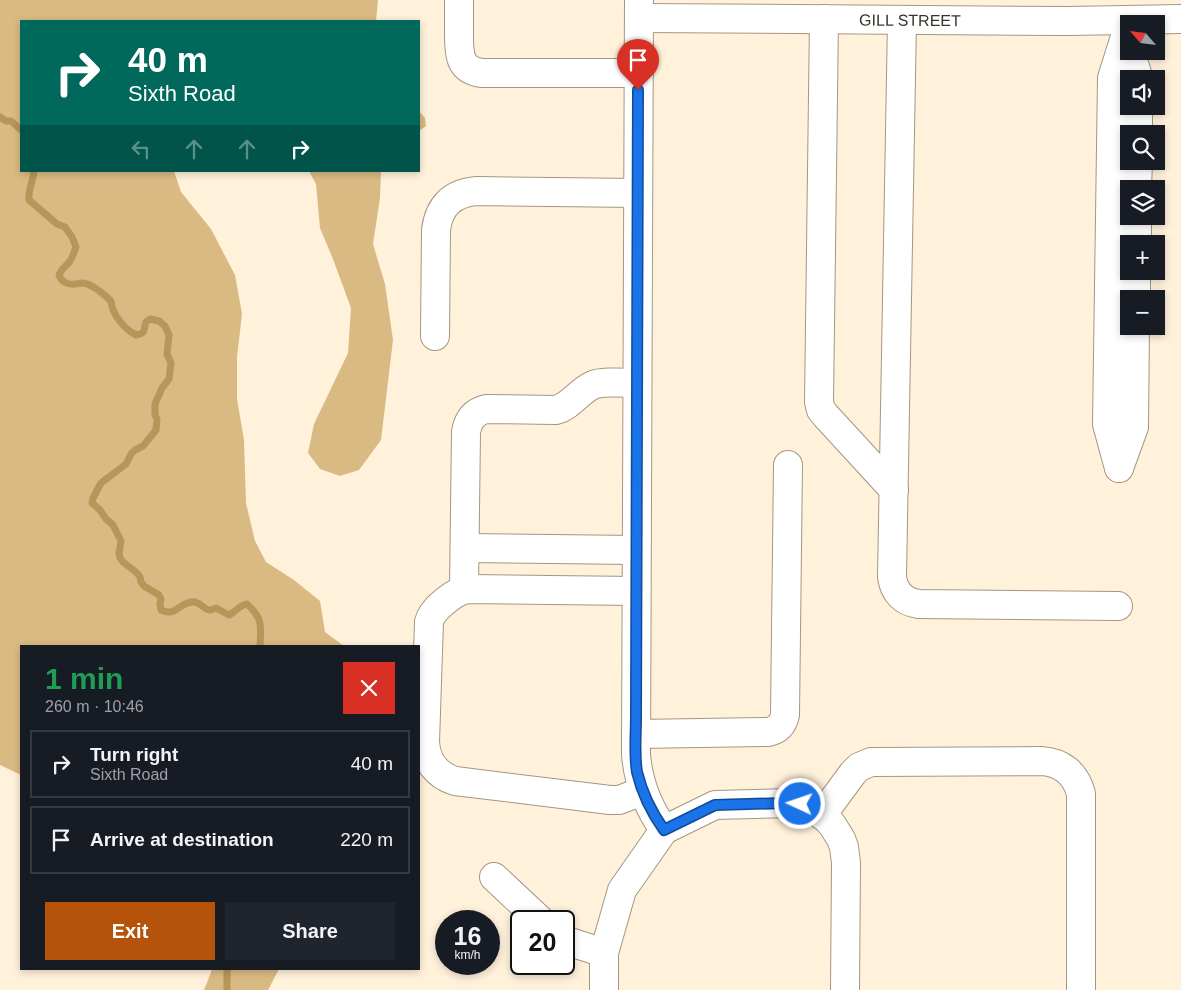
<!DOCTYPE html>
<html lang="en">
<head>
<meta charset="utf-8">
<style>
	:root { --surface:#171b24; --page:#20242c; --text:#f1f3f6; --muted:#9ea1a6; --line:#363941; --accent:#b45309 }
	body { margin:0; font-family:Arial,sans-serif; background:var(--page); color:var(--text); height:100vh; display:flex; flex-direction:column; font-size:19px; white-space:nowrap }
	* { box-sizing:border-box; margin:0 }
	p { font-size:16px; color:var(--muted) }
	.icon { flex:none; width:28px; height:28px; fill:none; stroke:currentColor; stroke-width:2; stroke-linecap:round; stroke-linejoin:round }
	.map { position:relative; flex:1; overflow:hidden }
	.drawer { position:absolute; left:20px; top:645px; width:400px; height:325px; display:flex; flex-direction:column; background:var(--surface); border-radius:0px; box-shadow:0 2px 8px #0003 }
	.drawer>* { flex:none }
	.banner { position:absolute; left:20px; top:20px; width:400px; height:152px; border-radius:0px; box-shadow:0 2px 8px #0003; background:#00695c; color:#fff; overflow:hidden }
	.needle { width:32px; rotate:298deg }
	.controls { position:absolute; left:1120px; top:15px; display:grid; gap:10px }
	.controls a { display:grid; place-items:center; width:45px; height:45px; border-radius:0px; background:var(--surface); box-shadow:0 2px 8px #0003; font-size:25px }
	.speed { position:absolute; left:435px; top:910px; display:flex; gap:10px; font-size:25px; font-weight:700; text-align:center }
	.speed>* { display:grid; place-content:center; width:65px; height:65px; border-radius:50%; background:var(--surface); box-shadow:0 2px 8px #0003; line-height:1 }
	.speed small { font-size:12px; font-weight:400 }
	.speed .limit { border:2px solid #111; border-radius:8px; background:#fff; color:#111 }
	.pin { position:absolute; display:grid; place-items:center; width:42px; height:42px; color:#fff; margin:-51px -21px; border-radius:50% 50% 50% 0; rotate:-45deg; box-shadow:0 0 5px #0007 }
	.pin .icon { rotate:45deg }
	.me { position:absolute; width:55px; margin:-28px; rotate:273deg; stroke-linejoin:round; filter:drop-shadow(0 0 4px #0008) }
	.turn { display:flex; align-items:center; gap:18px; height:105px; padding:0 25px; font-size:22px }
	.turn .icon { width:65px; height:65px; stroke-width:2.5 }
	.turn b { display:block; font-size:35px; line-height:42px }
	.lanes { display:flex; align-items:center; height:48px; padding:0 25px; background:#0003; justify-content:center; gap:25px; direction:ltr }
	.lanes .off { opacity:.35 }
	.round { display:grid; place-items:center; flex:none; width:52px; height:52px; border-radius:0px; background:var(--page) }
	.summary { display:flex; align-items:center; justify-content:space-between; height:85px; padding:0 25px }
	h1 { font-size:30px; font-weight:700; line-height:38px; color:#1e9e55 }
	.primary-button { display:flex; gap:10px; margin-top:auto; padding:10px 25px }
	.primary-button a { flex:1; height:58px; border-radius:0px; background:var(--accent); color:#fff; font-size:20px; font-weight:700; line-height:58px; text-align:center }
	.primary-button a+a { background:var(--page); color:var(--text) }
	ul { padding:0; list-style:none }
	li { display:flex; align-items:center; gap:15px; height:68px; margin:0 10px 8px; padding:0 15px; border:2px solid var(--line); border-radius:0px }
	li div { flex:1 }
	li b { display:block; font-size:19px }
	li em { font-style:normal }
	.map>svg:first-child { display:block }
	.green { fill:#daba83 }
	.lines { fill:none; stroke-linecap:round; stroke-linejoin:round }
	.stream { stroke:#b89659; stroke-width:7 }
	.minor-casing { stroke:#a49782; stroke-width:30 }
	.minor { stroke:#fff; stroke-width:28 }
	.route-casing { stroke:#114b97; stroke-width:12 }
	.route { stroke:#1a73e8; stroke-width:9 }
	.labels { text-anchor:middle; stroke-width:4.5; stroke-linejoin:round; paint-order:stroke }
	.street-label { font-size:16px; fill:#3a352c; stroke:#fff }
</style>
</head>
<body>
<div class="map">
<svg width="1181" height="990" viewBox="0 0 1181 990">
	<rect width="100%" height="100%" fill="#fff1da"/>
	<!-- green -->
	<g class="green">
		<path d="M0,0H378L376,21H21V171H174L181,192L211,229L235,275L242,314L237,357V399L244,440L246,503L255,541L266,562L294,580L320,601L325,632L344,646H21V775L0,765Z"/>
		<path d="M419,111L425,118L426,126L419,131Z"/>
		<path d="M309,171H381L380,198L373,244L385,284L393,340L381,440L359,470L340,476L320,469L308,453L314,424L348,353L351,308L333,259L320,228L316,184Z"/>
		<path d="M212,969H279L268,990H204L208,980Z"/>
	</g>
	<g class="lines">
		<!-- stream -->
		<g class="stream">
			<path d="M0,117L6,121H11L21,130"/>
			<path d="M34,171C33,181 28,190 29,200L57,224L65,227L72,237L76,247C74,252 73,257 70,261C66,267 63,266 59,275C61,282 68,285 75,284C78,284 81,283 83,283C92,284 105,295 111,301C112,314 124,329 136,335C147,333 143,330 146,322L150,319L159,321L165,326L169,335L167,354L171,363L169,379L162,388L155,404V415L157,419L156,430L143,446L135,450L131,454L126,464L122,467L101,483L93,498L92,503L100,510L106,519L113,525L121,541L119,553L120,558L123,562L137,573L140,577L141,582L144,586L159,595L161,599L160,604L161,610C177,618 180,600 195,602C204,604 205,614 216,608L229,615C236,612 239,605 247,604C263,619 261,625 260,646"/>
			<path d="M227,969V990"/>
		</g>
		<!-- minor casing -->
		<g class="minor-casing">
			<g id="minor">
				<path d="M459,0C459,11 459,22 459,33C459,52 458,70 482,73H639"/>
				<path d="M639,0L636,754C638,782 648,807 664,830"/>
				<path id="s1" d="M639,18L1068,21L1181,19"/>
				<path d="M824,19L819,402L821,410L826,416L894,490"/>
				<path d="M902,20L892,577C894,592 903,602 919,604L1118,606"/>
				<path d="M1130,51L1139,79"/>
				<path d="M1138,134V106"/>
				<path d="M1137,189L1138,161"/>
				<path d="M1137,244V216"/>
				<path d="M1136,299V271"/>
				<path d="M435,336L436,230C439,206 452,193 477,191L638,193"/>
				<path d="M1119,468L1107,424L1112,78L1125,37L1126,21"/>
				<path d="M1119,468L1134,427L1135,326"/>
				<path d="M465,548L636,550"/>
				<path d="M464,589L466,432C468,420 474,412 486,409L556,410C571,406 579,391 593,385C602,381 626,383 637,383"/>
				<path d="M636,591L468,589C455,591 432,609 429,622L425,742C426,761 436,775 455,781L610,800H619L643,791"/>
				<path d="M636,734L768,732C778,730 783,724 785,715L788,465"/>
				<path d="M822,815L853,773L859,767L871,762L1041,761C1062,762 1076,774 1081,794V990"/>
				<path d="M494,877L541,921"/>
				<path d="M564,940L604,953"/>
				<path d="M604,990V953L622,890L664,830L715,805L792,803L800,804L815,810L828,820L833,826L841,839L844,847L846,863L845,990"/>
			</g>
		</g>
		<!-- minor -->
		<use href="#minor" class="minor"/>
	</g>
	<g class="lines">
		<!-- route casing -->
		<g class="route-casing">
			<path id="route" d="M638,90L636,716C636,735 634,754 637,772C642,793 652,813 664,830L715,805L785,803L800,804"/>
		</g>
		<!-- route -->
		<use href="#route" class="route"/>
	</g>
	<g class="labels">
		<!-- street labels -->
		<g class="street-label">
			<text dy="6" stroke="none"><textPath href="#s1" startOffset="271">GILL STREET</textPath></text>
		</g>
	</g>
</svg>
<div class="controls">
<a><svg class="needle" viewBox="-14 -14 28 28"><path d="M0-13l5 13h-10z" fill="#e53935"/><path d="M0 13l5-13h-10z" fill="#9ea1a6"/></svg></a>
<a><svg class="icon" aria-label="sound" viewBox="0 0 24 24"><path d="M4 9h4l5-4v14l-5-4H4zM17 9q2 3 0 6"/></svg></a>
<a><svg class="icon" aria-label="search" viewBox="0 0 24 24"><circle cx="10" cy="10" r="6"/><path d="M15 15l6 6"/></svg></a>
<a><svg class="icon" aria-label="layers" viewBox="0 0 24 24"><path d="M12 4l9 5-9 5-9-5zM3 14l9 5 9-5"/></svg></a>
<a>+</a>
<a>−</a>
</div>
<div class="speed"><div>16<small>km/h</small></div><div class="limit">20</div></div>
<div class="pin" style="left:638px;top:90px;background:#d93025"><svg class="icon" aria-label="arrive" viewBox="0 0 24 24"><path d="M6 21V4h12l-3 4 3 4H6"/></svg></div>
<svg class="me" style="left:800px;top:804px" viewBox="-20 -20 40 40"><circle r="17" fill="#1a73e8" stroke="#fff" stroke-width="3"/><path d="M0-11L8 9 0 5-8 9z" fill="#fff"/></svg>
<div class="banner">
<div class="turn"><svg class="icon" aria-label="right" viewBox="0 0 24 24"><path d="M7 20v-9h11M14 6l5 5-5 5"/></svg><div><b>40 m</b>Sixth Road</div></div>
<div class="lanes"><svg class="icon off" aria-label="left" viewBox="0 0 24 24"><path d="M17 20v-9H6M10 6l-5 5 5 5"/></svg><svg class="icon off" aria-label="ahead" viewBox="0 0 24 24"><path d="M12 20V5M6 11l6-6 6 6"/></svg><svg class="icon off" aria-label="ahead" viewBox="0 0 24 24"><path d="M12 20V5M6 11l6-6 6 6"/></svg><svg class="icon" aria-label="right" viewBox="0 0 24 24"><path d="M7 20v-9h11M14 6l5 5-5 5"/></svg></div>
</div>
<section class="drawer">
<div class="summary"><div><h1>1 min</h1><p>260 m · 10:46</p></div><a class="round" style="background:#d93025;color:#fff"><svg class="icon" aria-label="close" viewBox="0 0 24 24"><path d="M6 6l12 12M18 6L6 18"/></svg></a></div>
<ul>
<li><svg class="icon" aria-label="right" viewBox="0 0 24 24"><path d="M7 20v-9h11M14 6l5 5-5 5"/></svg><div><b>Turn right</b><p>Sixth Road</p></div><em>40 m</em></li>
<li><svg class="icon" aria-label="arrive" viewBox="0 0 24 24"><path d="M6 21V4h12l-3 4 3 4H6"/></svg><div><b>Arrive at destination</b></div><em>220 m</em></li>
</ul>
<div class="primary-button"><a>Exit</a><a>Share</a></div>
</section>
</div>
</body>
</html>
